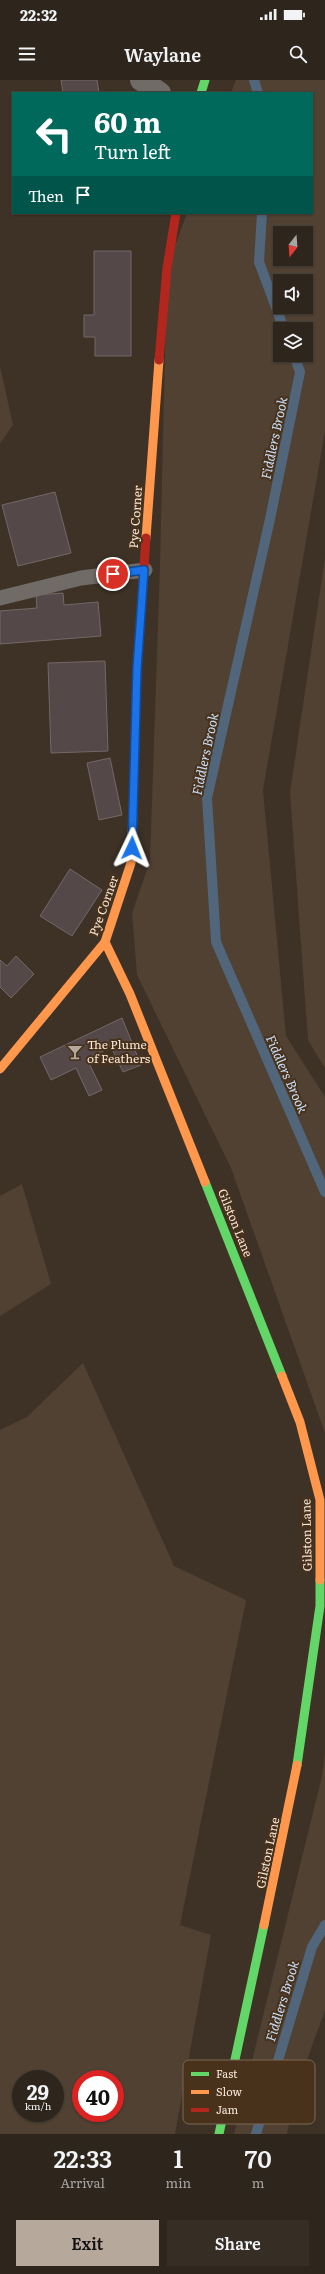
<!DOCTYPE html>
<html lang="en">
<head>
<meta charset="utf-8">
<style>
	:root { --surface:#2e261c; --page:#362e25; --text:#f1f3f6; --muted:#a7a5a3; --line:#49433b; --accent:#b6a89b }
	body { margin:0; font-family:Literata,serif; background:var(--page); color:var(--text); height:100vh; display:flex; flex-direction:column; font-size:15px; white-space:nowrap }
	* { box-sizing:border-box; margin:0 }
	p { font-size:13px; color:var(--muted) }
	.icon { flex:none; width:22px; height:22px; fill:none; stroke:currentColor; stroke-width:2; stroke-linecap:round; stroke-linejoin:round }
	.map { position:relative; height:2054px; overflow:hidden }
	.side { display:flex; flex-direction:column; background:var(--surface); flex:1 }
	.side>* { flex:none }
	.top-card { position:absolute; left:12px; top:12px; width:301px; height:122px; border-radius:0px; box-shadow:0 1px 3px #0004,0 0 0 1px var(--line); background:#00695c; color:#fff; overflow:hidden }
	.needle { width:26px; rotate:197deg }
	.buttons { position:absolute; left:273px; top:146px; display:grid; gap:8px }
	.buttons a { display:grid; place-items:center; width:40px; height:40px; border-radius:0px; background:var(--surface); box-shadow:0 1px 3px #0004,0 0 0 1px var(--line); font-size:20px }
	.speed { position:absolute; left:12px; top:1990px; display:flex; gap:8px; font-size:20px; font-weight:700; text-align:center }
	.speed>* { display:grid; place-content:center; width:52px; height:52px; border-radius:50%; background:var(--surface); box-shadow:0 1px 3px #0004,0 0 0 1px var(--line); line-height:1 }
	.speed small { font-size:10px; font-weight:400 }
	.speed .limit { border:6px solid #d22; background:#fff; color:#111 }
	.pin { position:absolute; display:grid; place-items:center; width:34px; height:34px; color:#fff; margin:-17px; border:2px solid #fff; border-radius:50%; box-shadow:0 1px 4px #0007 }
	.me { position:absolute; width:44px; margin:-22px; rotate:2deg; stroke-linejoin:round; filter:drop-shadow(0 0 3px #0008) }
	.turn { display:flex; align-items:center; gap:14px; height:84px; padding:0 16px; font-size:18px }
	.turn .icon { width:52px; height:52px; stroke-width:2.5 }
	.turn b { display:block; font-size:28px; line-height:34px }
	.then { display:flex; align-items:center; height:38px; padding:0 16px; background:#0003; gap:8px; font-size:15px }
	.eta { display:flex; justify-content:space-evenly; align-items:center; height:68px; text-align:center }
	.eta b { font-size:24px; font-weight:600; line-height:28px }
	.action { display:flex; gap:8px; margin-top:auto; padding:8px 16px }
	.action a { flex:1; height:46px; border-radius:0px; background:var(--accent); color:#111; font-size:16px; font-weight:600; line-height:46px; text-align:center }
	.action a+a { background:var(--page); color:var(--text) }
	.status { display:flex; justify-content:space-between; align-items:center; height:28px; padding:0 20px; background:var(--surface); direction:ltr }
	.status svg { height:11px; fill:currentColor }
	header { display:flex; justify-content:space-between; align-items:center; height:52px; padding:0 16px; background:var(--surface); font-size:18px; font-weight:600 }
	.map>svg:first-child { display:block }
	.green { fill:#504132; fill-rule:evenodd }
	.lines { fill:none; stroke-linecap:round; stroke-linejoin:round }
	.stream { stroke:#51657b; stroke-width:10 }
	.building { fill:#544948; stroke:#736867 }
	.lane { stroke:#716b67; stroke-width:15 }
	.street { stroke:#716b67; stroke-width:22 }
	.fast { stroke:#63d668; stroke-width:9 }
	.slow { stroke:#ff974d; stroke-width:9 }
	.jam { stroke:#b3261e; stroke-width:9 }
	.route-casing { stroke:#114b97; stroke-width:10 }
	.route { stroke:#1a73e8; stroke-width:7 }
	.labels { text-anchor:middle; stroke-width:4; stroke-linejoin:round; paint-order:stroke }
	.street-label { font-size:12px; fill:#f7e7da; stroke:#49321b }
	.poi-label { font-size:12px; fill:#f7e7da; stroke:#49321b; text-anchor:start }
	.water-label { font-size:13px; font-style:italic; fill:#c8e1fe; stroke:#49321b }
	.key { fill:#49321b; stroke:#7d6854; stroke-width:1 }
	.key-label { font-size:11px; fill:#f7e7da }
</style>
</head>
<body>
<div class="status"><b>22:32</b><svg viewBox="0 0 49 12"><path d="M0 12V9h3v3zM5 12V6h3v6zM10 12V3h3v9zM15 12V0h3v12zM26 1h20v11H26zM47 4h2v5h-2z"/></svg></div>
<header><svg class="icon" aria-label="menu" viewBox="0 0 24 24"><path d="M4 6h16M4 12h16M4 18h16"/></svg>Waylane<svg class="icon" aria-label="search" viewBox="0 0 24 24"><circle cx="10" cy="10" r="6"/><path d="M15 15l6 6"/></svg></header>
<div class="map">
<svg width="325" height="2054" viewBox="0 0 325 2054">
	<rect width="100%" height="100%" fill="#3e3226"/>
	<!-- green -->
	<g class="green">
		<path d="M236,0H325V351L263,710L286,956L325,1017V1353L231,1088L137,895L132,833L150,781L160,485L167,188L187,133H312V13H231ZM280,153H306V179H280ZM280,201H306V227H280ZM280,249H306V275H280Z"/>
		<path d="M0,286L13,345L0,363Z"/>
		<path d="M325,478V988L308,960L290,712Z"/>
		<path d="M22,1104L51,1204L0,1236V1116Z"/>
		<path d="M83,1283L174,1486L246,1520L180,1845L211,1855L175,2054H0V1350L27,1337ZM21,1999H55V2033H21ZM81,1999H115V2033H81Z"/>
		<path d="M325,1672V1930L295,2013L287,2054H234L322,1696Z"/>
	</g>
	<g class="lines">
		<!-- stream -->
		<g class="stream">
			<path d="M254,0L258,13"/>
			<path d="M262,133L259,182L284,249"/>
			<path d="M294,275L300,292L270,439L207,718L216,862L325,1112"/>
			<path d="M256,2054L312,1867L325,1845"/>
		</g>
	</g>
	<!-- building -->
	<g class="building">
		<path d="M61,0H97L99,13H63Z"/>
		<path d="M94,171H131V276H95V257H84V235H94Z"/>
		<path d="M55,412L71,473L18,486L2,425Z"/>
		<path d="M63,513L64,525L98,522L101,556L0,564V531L37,528L36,515Z"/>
		<path d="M105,581L108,671L51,673L48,583Z"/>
		<path d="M110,678L122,735L99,740L87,683Z"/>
		<path d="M70,789L102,810L72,856L40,836Z"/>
		<path d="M16,876L34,894L11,918L0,907V880L7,886Z"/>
		<path d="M122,938L141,985L123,992L111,967L87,979L102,1010L89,1016L76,988L51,1000L40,977Z"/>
	</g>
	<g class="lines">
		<!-- lane -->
		<path class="lane" d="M0,518L81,498L145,490"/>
		<!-- street -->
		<path class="street" d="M141,0L160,13"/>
		<!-- fast -->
		<g class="fast">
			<path d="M201,13L205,0"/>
			<path d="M205,1102L282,1296"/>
			<path d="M297,1685L320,1526V1500"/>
			<path d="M219,2054L264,1845"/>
		</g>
		<!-- slow -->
		<g class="slow">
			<path d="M146,458L159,280"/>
			<path d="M105,862L130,914L205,1102"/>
			<path d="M0,989L105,862L131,783L133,731"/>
			<path d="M282,1296L300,1342L320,1420V1500"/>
			<path d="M264,1845L297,1685"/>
		</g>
		<!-- jam -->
		<g class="jam">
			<path d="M159,280L167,188L176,133"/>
			<path d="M133,731L137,589L146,458"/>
		</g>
	</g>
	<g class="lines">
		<!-- route casing -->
		<g class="route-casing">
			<path id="route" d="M113,494L144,490L137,589L132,768"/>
		</g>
		<!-- route -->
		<use href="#route" class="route"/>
	</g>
	<!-- icons -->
	<defs>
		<g id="bar-bare" transform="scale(1.2)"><path d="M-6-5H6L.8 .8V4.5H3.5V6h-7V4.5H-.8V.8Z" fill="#b6a89b" stroke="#49321b" stroke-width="2.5" paint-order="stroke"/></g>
	</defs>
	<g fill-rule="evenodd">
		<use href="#bar-bare" x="75" y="972"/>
	</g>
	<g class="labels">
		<!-- street labels -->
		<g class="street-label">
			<text transform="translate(136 437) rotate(-86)" y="4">Pye Corner</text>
			<text transform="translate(104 826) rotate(-70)" y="4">Pye Corner</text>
			<text transform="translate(235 1143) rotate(68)" y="4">Gilston Lane</text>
			<text transform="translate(307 1455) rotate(-91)" y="4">Gilston Lane</text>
			<text transform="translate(268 1773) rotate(-78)" y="4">Gilston Lane</text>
		</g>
		<!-- poi labels -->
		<g class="poi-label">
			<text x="87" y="969">The Plume<tspan x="87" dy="14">of Feathers</tspan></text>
		</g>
		<!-- water labels -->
		<g class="water-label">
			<text transform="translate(274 358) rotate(-78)" y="5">Fiddlers Brook</text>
			<text transform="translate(205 674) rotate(-78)" y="5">Fiddlers Brook</text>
			<text transform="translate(287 994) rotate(66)" y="5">Fiddlers Brook</text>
			<text transform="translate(282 1921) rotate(-73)" y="5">Fiddlers Brook</text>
		</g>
	</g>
	<!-- legend -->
	<rect x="183" y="1980" width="132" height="64" rx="6" class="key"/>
	<rect x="191" y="1992" width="18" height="4" fill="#63d668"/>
	<rect x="191" y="2010" width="18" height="4" fill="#ff974d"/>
	<rect x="191" y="2028" width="18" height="4" fill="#b3261e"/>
	<g class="key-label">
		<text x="216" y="1998">Fast</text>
		<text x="216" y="2016">Slow</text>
		<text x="216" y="2034">Jam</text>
	</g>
</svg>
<div class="buttons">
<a><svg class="needle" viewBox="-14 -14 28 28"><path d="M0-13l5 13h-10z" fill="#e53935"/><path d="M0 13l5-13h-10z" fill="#a7a5a3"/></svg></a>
<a><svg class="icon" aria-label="sound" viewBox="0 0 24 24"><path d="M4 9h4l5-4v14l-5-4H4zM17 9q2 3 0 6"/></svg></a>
<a><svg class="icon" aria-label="layers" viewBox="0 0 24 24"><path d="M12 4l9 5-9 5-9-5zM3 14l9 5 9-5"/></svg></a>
</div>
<div class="speed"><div>29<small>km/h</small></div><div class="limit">40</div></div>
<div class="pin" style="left:113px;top:494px;background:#d93025"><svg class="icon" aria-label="arrive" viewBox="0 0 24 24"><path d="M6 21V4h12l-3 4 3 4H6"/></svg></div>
<svg class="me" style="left:132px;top:768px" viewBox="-20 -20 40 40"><path d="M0-17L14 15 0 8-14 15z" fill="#1a73e8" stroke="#fff" stroke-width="4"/></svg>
<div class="top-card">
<div class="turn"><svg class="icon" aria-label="left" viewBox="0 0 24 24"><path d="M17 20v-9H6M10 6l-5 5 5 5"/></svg><div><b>60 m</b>Turn left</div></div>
<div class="then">Then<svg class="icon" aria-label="arrive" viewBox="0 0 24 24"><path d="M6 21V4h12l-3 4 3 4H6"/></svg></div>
</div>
</div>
<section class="side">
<div class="eta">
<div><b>22:33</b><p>Arrival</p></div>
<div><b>1</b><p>min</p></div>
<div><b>70</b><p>m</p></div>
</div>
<div class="action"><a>Exit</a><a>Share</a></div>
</section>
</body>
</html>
